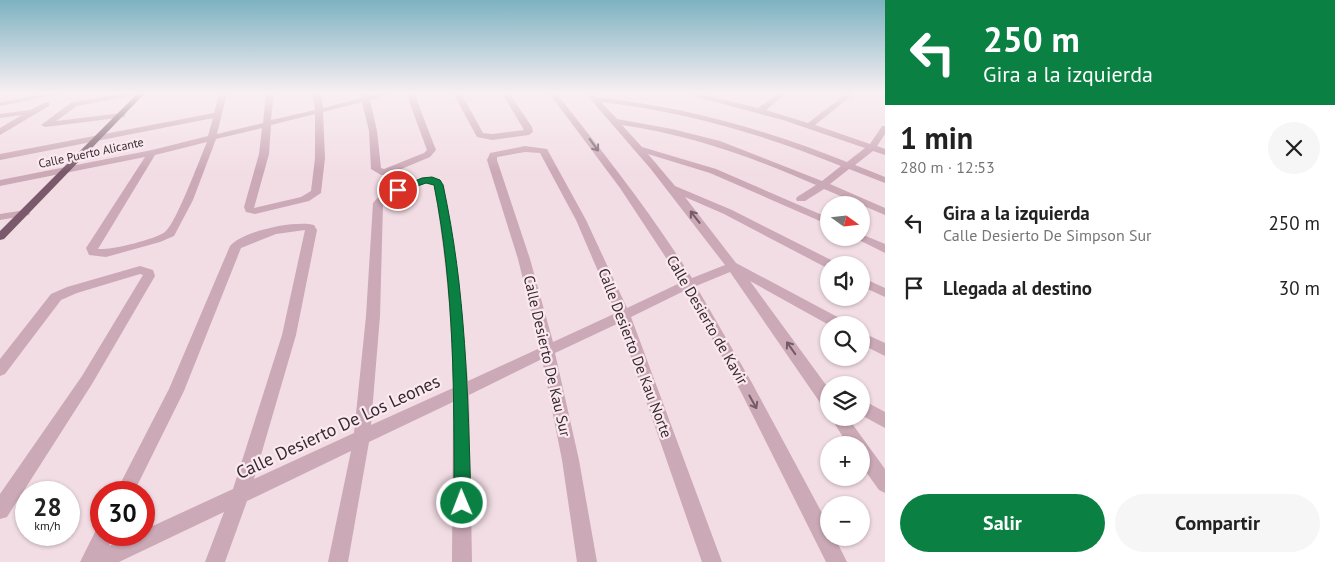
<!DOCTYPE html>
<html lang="es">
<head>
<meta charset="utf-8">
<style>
	:root { --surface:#fff; --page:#f6f6f6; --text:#222; --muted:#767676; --accent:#0b8043 }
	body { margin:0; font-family:"PT Sans",sans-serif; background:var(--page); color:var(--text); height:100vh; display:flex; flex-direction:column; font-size:19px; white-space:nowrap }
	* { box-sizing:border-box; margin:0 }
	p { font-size:16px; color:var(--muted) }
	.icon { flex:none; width:28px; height:28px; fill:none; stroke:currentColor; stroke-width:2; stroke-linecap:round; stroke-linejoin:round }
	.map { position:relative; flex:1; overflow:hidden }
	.panel { display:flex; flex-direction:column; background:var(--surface); width:450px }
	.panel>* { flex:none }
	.top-card { background:#0b8043; color:#fff; overflow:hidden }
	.needle { width:32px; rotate:105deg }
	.buttons { position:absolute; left:820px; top:196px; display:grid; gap:10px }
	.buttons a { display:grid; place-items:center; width:50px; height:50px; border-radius:50%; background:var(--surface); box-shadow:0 1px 4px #0004; font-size:25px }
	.speed { position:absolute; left:15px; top:481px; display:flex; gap:10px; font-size:25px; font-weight:700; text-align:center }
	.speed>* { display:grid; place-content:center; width:65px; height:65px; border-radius:50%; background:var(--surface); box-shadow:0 1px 4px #0004; line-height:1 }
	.speed small { font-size:12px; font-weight:400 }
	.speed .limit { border:8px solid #d22; background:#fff; color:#111 }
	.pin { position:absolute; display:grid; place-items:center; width:42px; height:42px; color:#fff; margin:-21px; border:2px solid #fff; border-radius:50%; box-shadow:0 1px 5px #0007 }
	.me { position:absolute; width:55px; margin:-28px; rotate:359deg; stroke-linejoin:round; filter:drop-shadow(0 0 4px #0008) }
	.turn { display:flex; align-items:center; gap:18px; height:105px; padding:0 15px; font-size:22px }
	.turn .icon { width:65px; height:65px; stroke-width:2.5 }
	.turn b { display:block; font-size:35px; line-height:42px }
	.round { display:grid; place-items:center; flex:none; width:52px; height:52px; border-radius:26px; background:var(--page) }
	.headline { display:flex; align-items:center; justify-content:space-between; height:85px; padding:0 15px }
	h1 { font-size:30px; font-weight:700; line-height:38px }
	.primary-button { display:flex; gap:10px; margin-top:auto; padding:10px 15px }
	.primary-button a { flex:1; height:58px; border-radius:30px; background:var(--accent); color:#fff; font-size:20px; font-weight:700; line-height:58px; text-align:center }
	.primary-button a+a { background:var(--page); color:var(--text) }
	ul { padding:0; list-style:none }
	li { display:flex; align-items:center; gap:15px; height:65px; padding:0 15px }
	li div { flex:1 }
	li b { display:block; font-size:19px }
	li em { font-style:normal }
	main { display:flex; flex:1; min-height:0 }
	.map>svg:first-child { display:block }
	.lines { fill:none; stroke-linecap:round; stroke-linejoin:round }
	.minor { fill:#cba9b6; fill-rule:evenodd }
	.major { fill:#7a5a6a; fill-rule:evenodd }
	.oneway { stroke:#735c66 }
	.route { fill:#0b8043; stroke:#07532c }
	.labels { text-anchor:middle; stroke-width:4.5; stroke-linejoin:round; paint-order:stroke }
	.far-street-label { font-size:12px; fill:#382931; stroke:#faeaef }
	.street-label { font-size:15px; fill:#382931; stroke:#faeaef }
	.near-street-label { font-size:18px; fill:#382931; stroke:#faeaef }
</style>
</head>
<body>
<main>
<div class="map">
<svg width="885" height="562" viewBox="0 0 885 562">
	<rect width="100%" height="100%" fill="#f2dde4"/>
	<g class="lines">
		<!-- minor -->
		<g class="minor">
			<path d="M49,93H66L0,106V102Z"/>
			<path d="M127,93H145L77,106L56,121L122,113H125V117L45,127L41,125L72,102Z"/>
			<path d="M219,93H227L217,134L263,123L266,93H274L271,120L315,110L313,93H321L323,108L361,98L360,93H368V96L380,93H393L370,100L377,131L381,168L384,169L424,153L427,150L406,93H414L436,150L430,157L387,175H381L371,169L369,131L362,102L323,112L325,158L321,193L309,201L255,214L246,212L244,207L259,154L262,128L216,139L193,200L174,236L160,242L106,257L89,255L86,248L145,157L0,186V180L152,150L208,136L213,118L0,160V154L214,113ZM315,114V158L311,191L301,197L254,208L269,154L271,125ZM207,142C200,158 176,224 165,232C153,240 112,250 98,249L155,155Z"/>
			<path d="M453,93H461L483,133L492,134L524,130L502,93H509L532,127L533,132L529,135L492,140L477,137Z"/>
			<path d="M549,93H556C604,153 651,213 692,278L725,265L650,168L585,93H592L596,97C685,107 764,129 847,162L865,148L783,120L682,93H697L758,108L779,93H787L766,110L808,123L847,93H855L815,125L870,144L882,126H885V134L877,146L885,149V155L873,151L855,165L885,177V183L849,169L830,184L885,208V215L824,189L805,201H797L796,199L797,197L816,185C753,157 690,135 622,125L642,147L716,169L829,218V225L710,173L648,154L675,186L732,210L835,262L837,265H829V268H827L724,214L685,197L736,263L845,321L847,325H829L750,281L829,389V409L823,407L730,272L696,286L752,383L829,526V538H835L847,562H826L741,392L686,290L631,317L722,562H702L619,323L555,353L579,460L597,562H577L562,460L542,359L469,395L472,562H452L453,402L369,442L348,562H328L351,451L247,501L225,562H205L224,512L119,562H80L97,528L101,526V535H114L109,546L133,535H144V530L233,489L282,335L305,230L276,234L241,248L184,391L134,492H116L169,389L230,246C243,231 295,220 314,225L317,230L296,335L254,479L354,433L366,316L373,203L381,194L422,178L440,180L444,185L459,278L468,381L540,348L518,259L487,160L490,153L525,146L547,149L586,220L627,308L682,282L620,188ZM601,102C686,112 762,134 841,166L822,181L720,141L672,129L617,119ZM525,152L540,153L576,220L616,313L553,342L530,259L497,160V157ZM426,183L434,185C445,252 452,319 453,388L371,425L380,316L383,204L389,198Z"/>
			<path d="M46,102H49V106L0,135V128L22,115L0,118V114L30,110Z"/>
			<path d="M25,210L30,213L29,215L0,220V214Z"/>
			<path d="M861,234L885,244V253L857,239L856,238H861Z"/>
			<path d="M140,266L153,270L155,276L92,384L7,517L0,519V494L82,376L143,275L140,274L77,293L61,300L5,374L0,376V359L51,294L67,287Z"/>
			<path d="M861,277L885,288V297L861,286Z"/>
			<path d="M861,332L885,343V356L861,344Z"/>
			<path d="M861,399L885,412V428L861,415Z"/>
			<path d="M831,418H848L885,469V493L879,490L861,465V445H848Z"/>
		</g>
		<!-- major -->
		<path class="major" d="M138,93H145L4,239L0,240V231Z"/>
	</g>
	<!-- one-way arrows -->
	<defs><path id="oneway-shaft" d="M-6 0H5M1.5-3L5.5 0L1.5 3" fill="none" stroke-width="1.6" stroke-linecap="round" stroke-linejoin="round" transform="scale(1.25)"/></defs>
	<g class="oneway">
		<use href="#oneway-shaft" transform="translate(594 145) rotate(54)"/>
		<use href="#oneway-shaft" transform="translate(695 217) rotate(-128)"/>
		<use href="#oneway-shaft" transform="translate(791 348) rotate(-125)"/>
		<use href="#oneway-shaft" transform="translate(753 402) rotate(61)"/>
	</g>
	<!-- sky -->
	<linearGradient id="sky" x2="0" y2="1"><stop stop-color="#7db2c1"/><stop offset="0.54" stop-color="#f9f0f3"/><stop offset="1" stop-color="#f9f0f3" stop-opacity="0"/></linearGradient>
	<rect width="885" height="172" fill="url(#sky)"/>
	<!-- route -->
	<path class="route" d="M432,177L440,180L443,185C466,289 468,397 471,503L468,509L462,511L457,509L454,503C454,397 455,289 434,185L426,183L398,193L394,190L422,178Z"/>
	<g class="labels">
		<!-- far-street labels -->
		<g class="far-street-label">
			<text transform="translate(91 153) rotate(-12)" y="4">Calle Puerto Alicante</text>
		</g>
		<!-- street labels -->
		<g class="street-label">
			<text transform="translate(707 320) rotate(60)" y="5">Calle Desierto de Kavir</text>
			<text transform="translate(635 353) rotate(69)" y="5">Calle Desierto De Kau Norte</text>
			<text transform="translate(547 356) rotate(77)" y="5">Calle Desierto De Kau Sur</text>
		</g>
		<!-- near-street labels -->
		<g class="near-street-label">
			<text transform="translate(338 427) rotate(-25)" y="6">Calle Desierto De Los Leones</text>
		</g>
	</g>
</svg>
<div class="buttons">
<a><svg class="needle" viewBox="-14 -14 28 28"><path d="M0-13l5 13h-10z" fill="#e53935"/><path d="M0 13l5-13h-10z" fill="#767676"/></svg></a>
<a><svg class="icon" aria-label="sound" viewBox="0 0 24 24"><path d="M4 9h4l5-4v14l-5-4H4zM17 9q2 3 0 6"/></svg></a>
<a><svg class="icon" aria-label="search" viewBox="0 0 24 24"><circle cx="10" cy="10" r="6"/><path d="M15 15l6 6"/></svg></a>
<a><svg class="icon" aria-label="layers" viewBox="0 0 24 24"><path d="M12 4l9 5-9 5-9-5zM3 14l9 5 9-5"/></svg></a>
<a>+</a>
<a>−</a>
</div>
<div class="speed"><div>28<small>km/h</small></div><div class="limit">30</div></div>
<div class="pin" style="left:398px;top:190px;background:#d93025"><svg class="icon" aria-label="arrive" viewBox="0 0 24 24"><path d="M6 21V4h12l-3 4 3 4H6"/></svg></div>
<svg class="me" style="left:462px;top:503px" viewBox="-20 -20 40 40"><circle r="17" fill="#0b8043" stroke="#fff" stroke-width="3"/><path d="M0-11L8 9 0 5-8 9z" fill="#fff"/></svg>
</div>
<section class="panel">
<div class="top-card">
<div class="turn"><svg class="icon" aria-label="left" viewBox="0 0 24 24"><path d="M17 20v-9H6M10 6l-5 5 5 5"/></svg><div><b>250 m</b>Gira a la izquierda</div></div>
</div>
<div class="headline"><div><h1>1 min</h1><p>280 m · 12:53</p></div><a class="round"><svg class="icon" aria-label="close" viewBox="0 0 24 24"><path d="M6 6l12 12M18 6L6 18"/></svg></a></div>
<ul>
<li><svg class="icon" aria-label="left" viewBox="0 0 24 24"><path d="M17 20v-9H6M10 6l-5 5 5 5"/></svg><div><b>Gira a la izquierda</b><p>Calle Desierto De Simpson Sur</p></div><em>250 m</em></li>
<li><svg class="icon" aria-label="arrive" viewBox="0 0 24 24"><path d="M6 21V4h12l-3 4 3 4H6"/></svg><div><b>Llegada al destino</b></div><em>30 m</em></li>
</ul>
<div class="primary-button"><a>Salir</a><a>Compartir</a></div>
</section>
</main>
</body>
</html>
